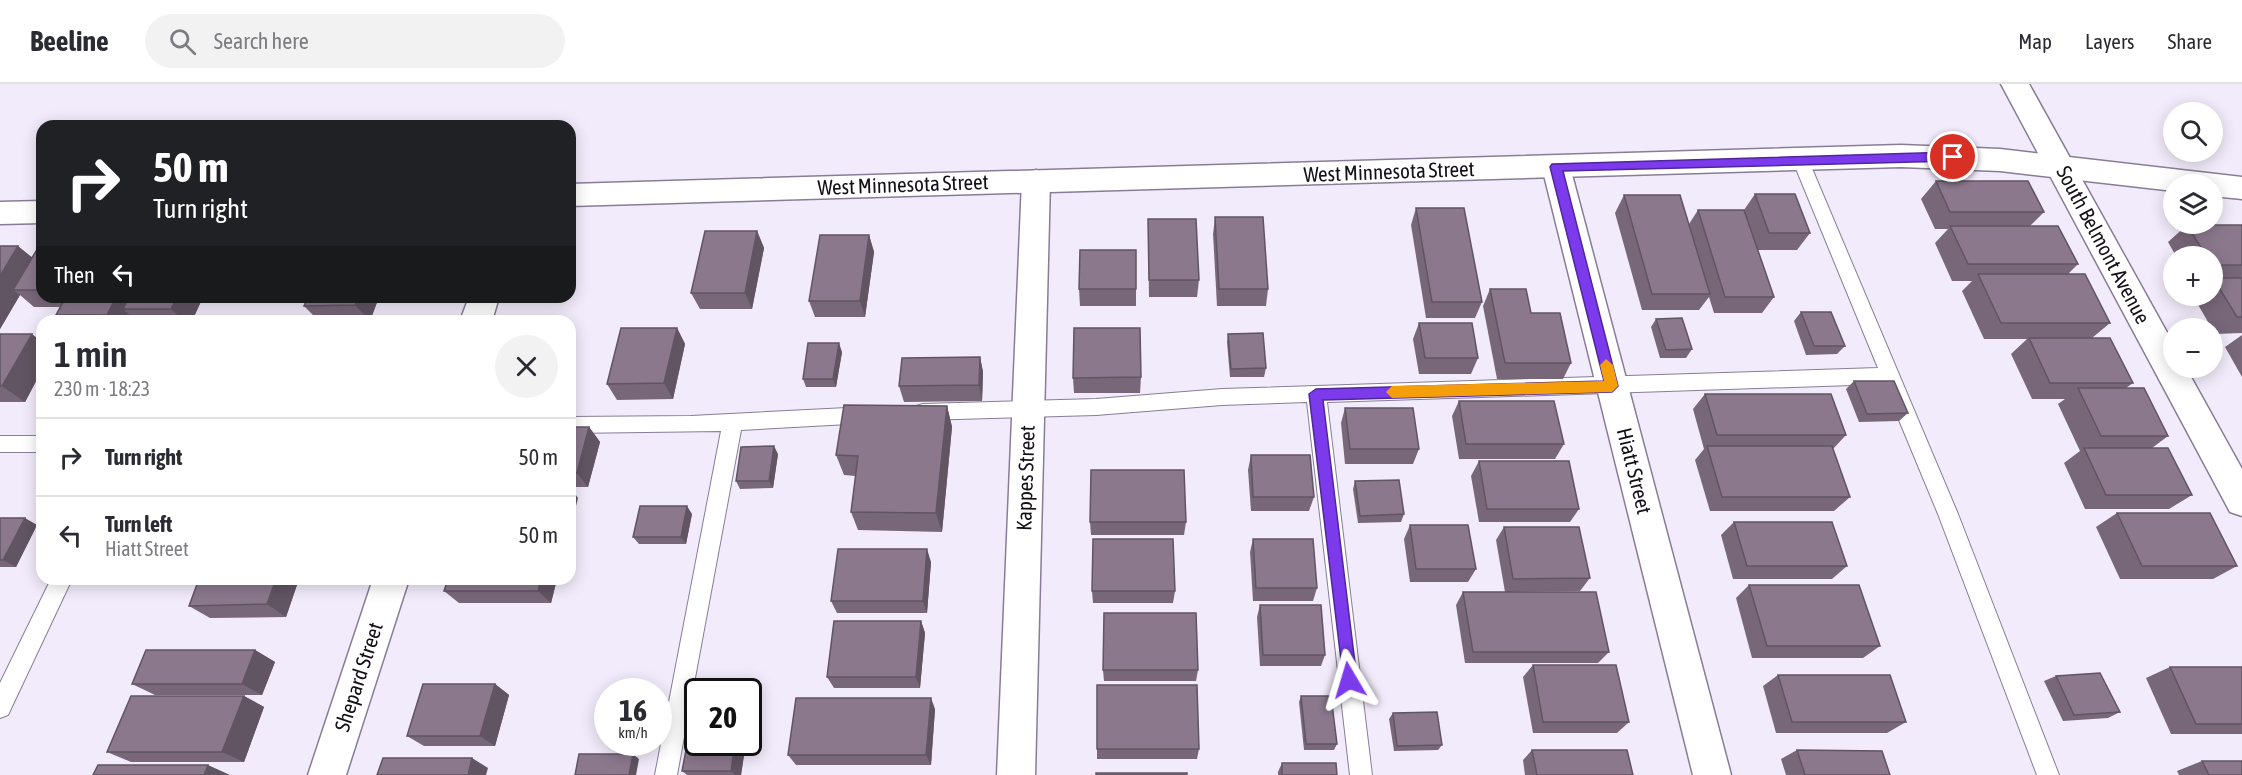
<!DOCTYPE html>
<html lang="en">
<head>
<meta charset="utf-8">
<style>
	:root { --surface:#fff; --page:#f2f2f3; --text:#2b2b33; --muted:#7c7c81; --line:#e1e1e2 }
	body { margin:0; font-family:"Asap Condensed",sans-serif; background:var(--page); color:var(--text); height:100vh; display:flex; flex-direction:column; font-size:22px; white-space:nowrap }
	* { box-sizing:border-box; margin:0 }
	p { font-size:20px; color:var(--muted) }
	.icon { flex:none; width:33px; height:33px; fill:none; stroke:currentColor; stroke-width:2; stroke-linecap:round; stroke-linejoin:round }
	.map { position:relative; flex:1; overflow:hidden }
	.panel { position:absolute; left:36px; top:231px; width:540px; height:270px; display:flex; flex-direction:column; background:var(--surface); border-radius:18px; box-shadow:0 3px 15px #0003 }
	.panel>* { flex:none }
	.hud { position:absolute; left:36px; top:36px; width:540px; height:183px; border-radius:18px; box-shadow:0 3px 15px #0003; background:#202124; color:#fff; overflow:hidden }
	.tools { position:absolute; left:2163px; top:18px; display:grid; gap:12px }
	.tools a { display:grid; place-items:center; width:60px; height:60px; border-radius:50%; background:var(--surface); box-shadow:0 3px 15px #0003; font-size:30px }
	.speed { position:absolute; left:594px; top:594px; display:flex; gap:12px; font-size:30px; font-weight:700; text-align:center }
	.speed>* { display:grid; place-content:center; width:78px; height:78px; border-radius:50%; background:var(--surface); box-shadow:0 3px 15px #0003; line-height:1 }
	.speed small { font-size:15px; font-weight:400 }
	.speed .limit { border:3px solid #111; border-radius:9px; background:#fff; color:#111 }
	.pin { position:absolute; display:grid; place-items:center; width:51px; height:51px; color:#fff; margin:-26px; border:3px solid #fff; border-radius:50%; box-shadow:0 2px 6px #0007 }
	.me { position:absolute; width:66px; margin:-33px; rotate:353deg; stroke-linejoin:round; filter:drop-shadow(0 0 4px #0008) }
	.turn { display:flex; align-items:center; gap:21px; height:126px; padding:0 18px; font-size:27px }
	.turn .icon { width:78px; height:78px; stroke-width:2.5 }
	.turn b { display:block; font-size:42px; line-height:51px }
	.then { display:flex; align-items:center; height:57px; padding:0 18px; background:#0003; gap:12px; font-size:22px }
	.round { display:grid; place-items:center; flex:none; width:63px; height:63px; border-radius:32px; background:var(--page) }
	.head { display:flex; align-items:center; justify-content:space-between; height:102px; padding:0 18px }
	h1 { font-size:36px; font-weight:600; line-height:45px }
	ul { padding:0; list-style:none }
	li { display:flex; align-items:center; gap:18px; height:78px; padding:0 18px; border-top:2px solid var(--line) }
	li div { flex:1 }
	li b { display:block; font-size:22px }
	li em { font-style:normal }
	header { display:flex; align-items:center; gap:36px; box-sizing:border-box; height:84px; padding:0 30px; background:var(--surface); border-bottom:2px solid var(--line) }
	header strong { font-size:28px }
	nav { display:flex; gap:33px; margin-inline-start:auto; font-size:21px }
	.search { width:420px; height:54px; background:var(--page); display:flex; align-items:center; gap:15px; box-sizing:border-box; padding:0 21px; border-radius:33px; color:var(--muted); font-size:22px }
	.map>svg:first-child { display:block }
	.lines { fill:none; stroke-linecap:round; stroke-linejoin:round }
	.service-casing { stroke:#887d95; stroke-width:2 }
	.minor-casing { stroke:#887d95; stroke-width:3 }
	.tertiary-casing { stroke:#887d95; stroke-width:3 }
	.secondary-casing { stroke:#887d95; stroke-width:3 }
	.service { fill:#fff; fill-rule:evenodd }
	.minor { fill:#fff; fill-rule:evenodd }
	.tertiary { fill:#fff; fill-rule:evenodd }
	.secondary { fill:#fff; fill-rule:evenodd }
	.wall { fill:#786779 }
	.shaded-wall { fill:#615463 }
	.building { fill:#8b788d; stroke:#615463; stroke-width:1.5 }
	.route { fill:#7c3aed; stroke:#51269a; stroke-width:1.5 }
	.slow { fill:#f59e0b }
	.labels { text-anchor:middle; stroke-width:4.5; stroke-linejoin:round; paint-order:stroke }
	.street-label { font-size:21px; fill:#141019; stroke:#fff }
</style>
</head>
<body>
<header>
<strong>Beeline</strong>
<div class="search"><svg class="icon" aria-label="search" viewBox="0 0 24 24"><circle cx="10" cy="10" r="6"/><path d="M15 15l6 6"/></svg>Search here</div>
<nav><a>Map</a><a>Layers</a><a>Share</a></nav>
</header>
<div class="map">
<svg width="2242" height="691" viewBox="0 0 2242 691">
	<rect width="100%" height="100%" fill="#f2ebfb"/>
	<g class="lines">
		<!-- service casing -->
		<g class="service-casing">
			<g id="service">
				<path d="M1800,69L1808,75L1958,430L2059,691H2037L1938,430L1884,300L1327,318L1372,691H1350L1307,318L1222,321L1096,331L923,336L916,334L913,328L916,322L923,320L1096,315L1222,305L1878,284L1792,75Z"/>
				<path d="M867,323L874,325L877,331L874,337L867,339L741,346L677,691H655L721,347L570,349V333L691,332Z"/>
				<rect x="0" y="352" width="42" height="16"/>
				<path d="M51,495H72L8,631L0,634V599Z"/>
			</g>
		</g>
		<!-- minor casing -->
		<g class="minor-casing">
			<g id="minor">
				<path d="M1556,72L1566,75L1570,83L1731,691H1693L1542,83L1546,75Z"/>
				<path d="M1036,86L1046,89L1050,97L1035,691H997L1022,97L1026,89Z"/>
				<path d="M469,213H499L492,237H460Z"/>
				<path d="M373,495H409L346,691H308Z"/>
			</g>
		</g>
		<!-- tertiary casing -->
		<g class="tertiary-casing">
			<g id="tertiary">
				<path d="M1901,61L2000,65L2242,93V115L2212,112V100H2174V107L2000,87L1901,83L570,122V100Z"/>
				<path d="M42,117V139L0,140V118Z"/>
			</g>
		</g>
		<!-- secondary casing -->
		<g class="secondary-casing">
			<path id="secondary" d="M2001,0H2029L2174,261V284H2186L2242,385V432L2230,428Z"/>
		</g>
		<!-- service -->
		<use href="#service" class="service"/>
		<!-- minor -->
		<use href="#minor" class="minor"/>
		<!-- tertiary -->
		<use href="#tertiary" class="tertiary"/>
		<!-- secondary -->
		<use href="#secondary" class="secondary"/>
	</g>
	<!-- wall -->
	<g class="wall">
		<path d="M1936,97L2044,128L2030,142L2078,180L2068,190L2110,239L2092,254L2133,299L2126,304L2168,352L2152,364L2192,411L2169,425H2085L2064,379L2080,367L2058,320L2065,315H2032L2011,270L2027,255H1984L1962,207L1972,197H1952L1935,159L1948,145H1935L1921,115Z"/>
		<path d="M1755,110L1810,149L1797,166H1758L1774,213L1762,229H1714L1709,213L1699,226H1642L1615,129L1624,111L1689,140L1698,126H1744Z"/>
		<path d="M1416,124L1482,218L1475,234H1426L1411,141Z"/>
		<path d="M1215,133L1268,205L1266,222H1217L1213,150Z"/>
		<path d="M1148,135L1199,196L1197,213H1149Z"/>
		<path d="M2187,141H2242V249L2215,250L2193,212H2212V172H2176L2168,158Z"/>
		<path d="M757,147L764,164L752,225H700L691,209Z"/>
		<path d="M869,151L874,168L865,233H815L809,217Z"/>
		<path d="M42,157V213H203L192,237H137L133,234L132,237H63L56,231L60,223H34L20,211L0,245V162L32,173Z"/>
		<path d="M1136,166V222H1080L1079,205Z"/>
		<path d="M1490,205L1531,229L1571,279L1563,295H1497L1483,222Z"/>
		<path d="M256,213H379L370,237H319L304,222L306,217H261Z"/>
		<path d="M1801,228L1845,262L1837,270L1806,271L1794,237Z"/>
		<path d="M1656,235L1692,265L1686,274H1660L1651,243Z"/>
		<path d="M1419,239L1478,274L1471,290H1419L1413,255Z"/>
		<path d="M677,244L685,260L673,315L617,316L607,300Z"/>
		<path d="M0,250L42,258V286L25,318H0Z"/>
		<path d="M1228,250L1266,284L1264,293H1230L1227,258Z"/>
		<path d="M2242,251V293L2225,263Z"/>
		<path d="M842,268L836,303H806L803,295Z"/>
		<path d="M980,273L983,288L982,317L904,318L899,302Z"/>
		<path d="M1141,293L1140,309H1074L1073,294Z"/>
		<path d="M1854,297L1908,329L1899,337L1859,338L1846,305Z"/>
		<path d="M1705,310L1846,351L1833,365L1850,413L1834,427H1710L1695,376L1704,365L1693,325Z"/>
		<path d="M1459,317L1564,360L1555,375H1459L1452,332Z"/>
		<path d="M947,322L952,343L942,448L858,446L851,428L856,392L844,391L836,371Z"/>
		<path d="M1345,324L1419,365L1413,380H1345L1341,339Z"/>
		<path d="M570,343H589L600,358L588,403H570Z"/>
		<path d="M778,370L773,404L740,405L736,397Z"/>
		<path d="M1251,371L1314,413L1309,427H1251L1248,386Z"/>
		<path d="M1479,377L1579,425L1570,438H1479L1471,392Z"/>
		<path d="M1355,397L1404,430L1401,438L1358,439L1353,405Z"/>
		<path d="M2117,429L2237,482L2213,495H2120L2096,443Z"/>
		<path d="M692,430L686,460H639L633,453Z"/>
		<path d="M0,434L37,441L16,483H0Z"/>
		<path d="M1090,438H1186L1184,451H1091Z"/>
		<path d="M1734,438L1847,482L1832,495H1733L1721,451Z"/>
		<path d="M1410,441L1476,485L1468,498H1410L1404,455Z"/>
		<path d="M1504,443L1590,494L1580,507L1505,508L1496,456Z"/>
		<path d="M1253,455L1317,504L1313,517H1253L1250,468Z"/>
		<path d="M931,478L927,529H837L831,517Z"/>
		<path d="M299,495L286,533L210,534L189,522Z"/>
		<path d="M448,495H557L551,519H459L444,507Z"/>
		<path d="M1749,501L1880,562L1863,574H1752L1736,514Z"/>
		<path d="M1092,507H1175L1173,519H1093Z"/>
		<path d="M1463,508L1609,568L1598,579H1465L1456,521Z"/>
		<path d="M1260,521L1325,571L1321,582H1260L1257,533Z"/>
		<path d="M921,537L925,549L920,604H834L827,593Z"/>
		<path d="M255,566L275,578L262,611H155L132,600Z"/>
		<path d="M1533,581L1629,638L1617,649H1533L1523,593Z"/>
		<path d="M2170,583H2242V650H2171L2146,594Z"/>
		<path d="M1103,586H1198L1196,597H1104Z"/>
		<path d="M1778,591L1906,638L1887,649H1776L1763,602Z"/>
		<path d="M2056,592L2120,628L2108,634L2063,637L2044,597Z"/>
		<path d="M495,600L509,611L495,662H424L407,652Z"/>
		<path d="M244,612L264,623L244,678H131L107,668Z"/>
		<path d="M1301,612L1337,660L1334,666H1304L1299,618Z"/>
		<path d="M935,625L931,681H796L788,671Z"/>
		<path d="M1393,629L1442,661L1438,666L1394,667L1389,635Z"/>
		<path d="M698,658H746L741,691H687L682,687Z"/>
		<path d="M1097,665H1199L1197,675H1097Z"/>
		<path d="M1532,666L1633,691H1525L1523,676Z"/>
		<path d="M1797,666L1890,691H1786L1781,675Z"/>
		<path d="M2202,677L2242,691H2179L2177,687Z"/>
		<path d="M1282,679L1337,691H1278V688Z"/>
	</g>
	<!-- shaded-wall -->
	<g class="shaded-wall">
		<path d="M757,147L764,164L752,225L745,209Z"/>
		<path d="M869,151L874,168L865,233L860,217Z"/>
		<path d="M18,162L39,179L13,206L20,211L0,245V192Z"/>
		<path d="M116,213H144L123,225L133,234L132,237H113L107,231Z"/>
		<path d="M177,213H203L192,237H184L171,225Z"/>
		<path d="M359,213H379L370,237L355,221Z"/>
		<path d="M677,244L685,260L673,315L664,299Z"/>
		<path d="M32,250L42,258V286L25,318L2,302Z"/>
		<path d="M839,259L842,268L836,303L833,295Z"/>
		<path d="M980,273L983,288L982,317L979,301Z"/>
		<path d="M947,322L952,343L942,448L936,429Z"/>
		<path d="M589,343L600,358L588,403L577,389Z"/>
		<path d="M774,362L778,370L773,404L769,397Z"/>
		<path d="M570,403L578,414L570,446Z"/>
		<path d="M687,422L692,430L686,460L681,453Z"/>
		<path d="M25,434L37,441L16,483L3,476Z"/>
		<path d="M927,465L931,478L927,529L923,517Z"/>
		<path d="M276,495H299L286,533L267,520Z"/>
		<path d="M541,495H557L551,519L538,507Z"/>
		<path d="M921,537L925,549L920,604L916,593Z"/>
		<path d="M255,566L275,578L262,611L242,600Z"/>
		<path d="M495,600L509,611L495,662L480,652Z"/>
		<path d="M244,612L264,623L244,678L222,668Z"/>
		<path d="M931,614L935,625L931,681L926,671Z"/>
		<path d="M735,658H746L741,691H735L731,687Z"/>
		<path d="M633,670L639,675L636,691H629Z"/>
		<path d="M472,674L488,684L486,691H468Z"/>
		<path d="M208,681L230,691H204Z"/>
	</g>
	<!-- building -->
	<g class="building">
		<path d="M1936,97H2028L2044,128H1950Z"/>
		<path d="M1755,110H1795L1810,149H1769Z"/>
		<path d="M1624,111H1680L1710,210H1652Z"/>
		<path d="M1416,124H1464L1482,218H1432Z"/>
		<path d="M1698,126H1744L1774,213H1725Z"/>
		<path d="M1215,133H1263L1268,205H1219Z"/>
		<path d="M1148,135H1196L1199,196H1149Z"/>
		<path d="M2187,141H2242V181H2212V172H2206Z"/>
		<path d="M1950,142H2058L2078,180H1968Z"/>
		<path d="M705,147H757L745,209H691Z"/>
		<path d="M820,151H869L860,217H809Z"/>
		<path d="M42,157V206H13Z"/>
		<path d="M0,162H18L0,192Z"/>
		<path d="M1080,166H1136V205H1079Z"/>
		<path d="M1978,190H2085L2110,239H2001Z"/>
		<path d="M2213,194H2242V233H2237Z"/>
		<path d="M1490,205H1526L1531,229H1560L1571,279H1505Z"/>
		<path d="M66,213H116L107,231H56Z"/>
		<path d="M129,213H177L171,225H123Z"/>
		<path d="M308,213H359L355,221L304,222Z"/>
		<path d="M1801,228H1831L1845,262H1814Z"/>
		<path d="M1682,234L1692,265L1666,266L1656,235Z"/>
		<path d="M1419,239H1472L1478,274H1425Z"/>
		<path d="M621,244H677L664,299L607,300Z"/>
		<path d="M1074,244H1140L1141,293L1073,294Z"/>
		<path d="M1263,249L1266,284L1231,285L1228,250Z"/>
		<path d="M0,250H32L2,302H0Z"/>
		<path d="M2029,254H2110L2133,299H2050Z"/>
		<path d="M808,259H839L833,295H803Z"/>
		<path d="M980,273L979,301L899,302L902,274Z"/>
		<path d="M1854,297H1894L1908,329L1867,330Z"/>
		<path d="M2078,304H2144L2168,352H2101Z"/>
		<path d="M1705,310H1831L1846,351H1717Z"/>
		<path d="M1459,317H1554L1564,360H1466Z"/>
		<path d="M844,321L947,322L936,429L851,428L858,372L836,371Z"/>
		<path d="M1345,324H1413L1419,365H1350Z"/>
		<path d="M570,343H589L577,389H570Z"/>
		<path d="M774,362L769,397H736L741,363Z"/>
		<path d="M1707,362H1832L1850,413H1722Z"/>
		<path d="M2084,364H2168L2192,411H2106Z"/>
		<path d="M1251,371H1310L1314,413H1253Z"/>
		<path d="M1479,377H1569L1579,425H1487Z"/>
		<path d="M1091,386H1184L1186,438H1090Z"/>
		<path d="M1399,396L1404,430L1360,432L1355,397Z"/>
		<path d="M640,422H687L681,453H633Z"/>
		<path d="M2117,429H2210L2237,482H2142Z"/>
		<path d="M0,434H25L3,476H0Z"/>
		<path d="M1734,438H1832L1847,482H1747Z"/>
		<path d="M1410,441H1468L1476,485H1416Z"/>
		<path d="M1504,443H1579L1590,494L1513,495Z"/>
		<path d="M1093,455H1173L1175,507H1092Z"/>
		<path d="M1253,455H1313L1317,504H1256Z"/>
		<path d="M838,465H927L923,517H831Z"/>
		<path d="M199,495H276L267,520L189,522Z"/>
		<path d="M448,495H541L538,507H444Z"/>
		<path d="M1749,501H1859L1880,562H1767Z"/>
		<path d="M1463,508H1596L1609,568H1473Z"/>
		<path d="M1260,521H1321L1325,571H1263Z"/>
		<path d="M1104,529H1196L1198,586H1103Z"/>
		<path d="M834,537H921L916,593H827Z"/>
		<path d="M146,566H255L242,600H132Z"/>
		<path d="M1533,581H1616L1629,638H1543Z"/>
		<path d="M2170,583H2242V640H2196Z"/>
		<path d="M2100,589L2120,628L2074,631L2056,592Z"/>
		<path d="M1778,591H1890L1906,638H1792Z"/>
		<path d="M423,600H495L480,652H407Z"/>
		<path d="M1097,601H1197L1199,665H1097Z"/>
		<path d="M131,612H244L222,668H107Z"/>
		<path d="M1301,612H1331L1337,660H1306Z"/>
		<path d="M796,614H931L926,671H788Z"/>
		<path d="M1437,628L1442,661L1397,662L1393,629Z"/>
		<path d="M693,629H698V658H735L731,687H682Z"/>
		<path d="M1532,666H1627L1633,691H1537Z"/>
		<path d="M1797,666L1882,667L1890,691H1805Z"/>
		<path d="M579,670H633L629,691H575Z"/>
		<path d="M383,674H472L468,691H377Z"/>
		<path d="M2202,677H2242V691H2209Z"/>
		<path d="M1282,679H1336L1337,691H1282Z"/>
		<path d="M98,681H208L204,691H93Z"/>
		<rect x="1096" y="689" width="91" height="2"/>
	</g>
	<!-- route -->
	<path class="route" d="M1953,68L1958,73L1953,77L1563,87L1618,302L1612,308L1323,316L1357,596L1355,601L1349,603L1344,601L1309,310L1316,305L1604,297L1550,83L1552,80Z"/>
	<!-- slow -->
	<path class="slow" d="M1606,275L1613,281L1618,302L1612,308L1392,314L1386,308L1392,302L1604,297L1600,281Z"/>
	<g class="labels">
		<!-- street labels -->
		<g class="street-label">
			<text transform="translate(1389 88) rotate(-2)" y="7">West Minnesota Street</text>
			<text transform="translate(903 101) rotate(-2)" y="7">West Minnesota Street</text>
			<text transform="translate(2103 161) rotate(62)" y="7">South Belmont Avenue</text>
			<text transform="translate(1634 387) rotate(76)" y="7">Hiatt Street</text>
			<text transform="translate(1026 394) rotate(-88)" y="7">Kappes Street</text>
			<text transform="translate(359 593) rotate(-72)" y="7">Shepard Street</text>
		</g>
	</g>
</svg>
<div class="tools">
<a><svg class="icon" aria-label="search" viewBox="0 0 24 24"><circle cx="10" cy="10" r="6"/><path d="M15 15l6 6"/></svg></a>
<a><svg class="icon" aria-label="layers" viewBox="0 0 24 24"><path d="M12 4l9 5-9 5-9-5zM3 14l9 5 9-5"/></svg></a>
<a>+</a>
<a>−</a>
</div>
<div class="speed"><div>16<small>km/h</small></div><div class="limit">20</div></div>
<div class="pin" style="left:1953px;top:73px;background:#d93025"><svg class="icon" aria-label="arrive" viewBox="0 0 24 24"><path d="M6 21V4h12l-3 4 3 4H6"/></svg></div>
<svg class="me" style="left:1349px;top:596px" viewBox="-20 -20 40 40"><path d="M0-17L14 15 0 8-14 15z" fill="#7c3aed" stroke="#fff" stroke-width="4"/></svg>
<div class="hud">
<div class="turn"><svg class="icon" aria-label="right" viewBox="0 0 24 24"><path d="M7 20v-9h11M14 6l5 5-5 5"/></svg><div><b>50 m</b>Turn right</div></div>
<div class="then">Then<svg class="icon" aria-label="left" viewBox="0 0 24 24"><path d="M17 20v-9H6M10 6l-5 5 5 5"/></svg></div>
</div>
<section class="panel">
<div class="head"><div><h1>1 min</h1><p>230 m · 18:23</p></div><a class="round"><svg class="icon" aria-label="close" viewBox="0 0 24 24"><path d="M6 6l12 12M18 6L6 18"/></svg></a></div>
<ul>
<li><svg class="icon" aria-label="right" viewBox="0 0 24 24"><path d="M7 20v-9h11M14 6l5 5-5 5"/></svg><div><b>Turn right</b></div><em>50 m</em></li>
<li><svg class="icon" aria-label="left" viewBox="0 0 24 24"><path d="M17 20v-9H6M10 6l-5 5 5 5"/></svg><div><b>Turn left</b><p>Hiatt Street</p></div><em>50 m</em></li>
</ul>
</section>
</div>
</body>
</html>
